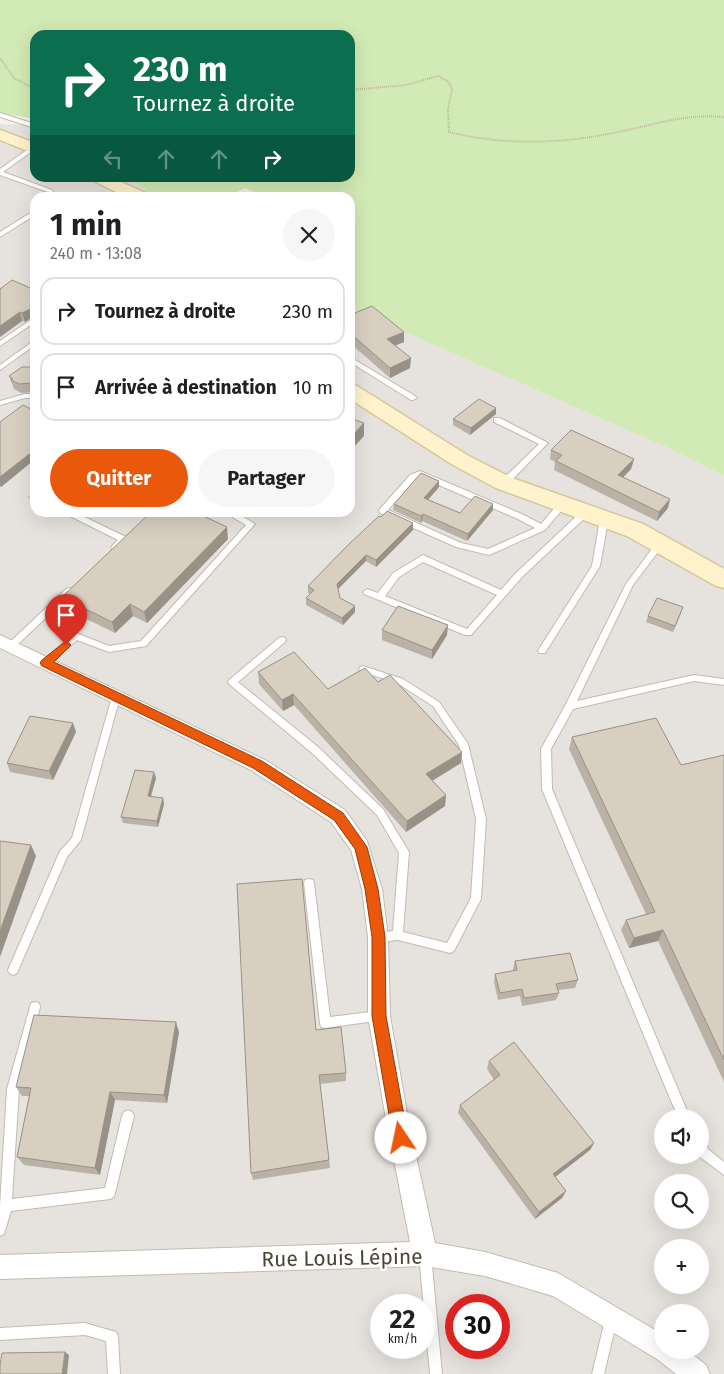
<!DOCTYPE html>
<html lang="fr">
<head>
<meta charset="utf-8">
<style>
	:root { --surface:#fff; --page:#f6f6f6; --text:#202124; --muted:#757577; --line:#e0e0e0; --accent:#ea580c }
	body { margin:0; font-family:"Fira Sans",sans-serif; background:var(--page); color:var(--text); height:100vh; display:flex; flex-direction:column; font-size:19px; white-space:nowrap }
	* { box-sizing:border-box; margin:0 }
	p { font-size:16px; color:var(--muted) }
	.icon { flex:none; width:28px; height:28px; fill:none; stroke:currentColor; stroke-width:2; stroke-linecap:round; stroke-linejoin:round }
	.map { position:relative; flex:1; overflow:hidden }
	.side { position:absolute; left:30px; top:192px; width:325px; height:325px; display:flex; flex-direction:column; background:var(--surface); border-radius:15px; box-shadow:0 5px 20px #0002 }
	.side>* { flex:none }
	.hud { position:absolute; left:30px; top:30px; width:325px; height:152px; border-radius:15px; box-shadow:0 5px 20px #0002; background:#0b6e4f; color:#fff; overflow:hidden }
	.tools { position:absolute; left:654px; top:1109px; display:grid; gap:10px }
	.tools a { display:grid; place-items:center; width:55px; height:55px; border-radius:50%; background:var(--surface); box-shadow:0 5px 20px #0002; font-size:25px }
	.speed { position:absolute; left:370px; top:1294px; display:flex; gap:10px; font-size:25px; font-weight:700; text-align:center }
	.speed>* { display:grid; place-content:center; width:65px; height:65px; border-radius:50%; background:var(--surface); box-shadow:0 5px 20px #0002; line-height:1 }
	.speed small { font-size:12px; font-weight:400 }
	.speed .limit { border:8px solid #d22; background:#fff; color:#111 }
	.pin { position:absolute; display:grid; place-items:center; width:42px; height:42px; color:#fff; margin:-51px -21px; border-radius:50% 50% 50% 0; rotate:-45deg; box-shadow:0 0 5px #0007 }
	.pin .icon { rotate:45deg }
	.me { position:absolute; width:55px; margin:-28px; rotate:349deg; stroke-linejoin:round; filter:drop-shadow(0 0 4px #0008) }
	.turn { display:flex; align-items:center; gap:18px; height:105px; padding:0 20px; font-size:22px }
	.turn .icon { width:65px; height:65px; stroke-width:2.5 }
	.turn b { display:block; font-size:35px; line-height:42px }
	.lanes { display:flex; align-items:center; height:48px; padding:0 20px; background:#0003; justify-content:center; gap:25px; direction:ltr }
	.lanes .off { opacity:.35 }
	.round { display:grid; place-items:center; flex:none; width:52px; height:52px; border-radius:26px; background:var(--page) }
	.headline { display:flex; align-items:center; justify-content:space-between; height:85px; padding:0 20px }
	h1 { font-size:30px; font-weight:700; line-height:38px }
	.action { display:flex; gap:10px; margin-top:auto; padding:10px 20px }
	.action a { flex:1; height:58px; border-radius:30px; background:var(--accent); color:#fff; font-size:20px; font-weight:700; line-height:58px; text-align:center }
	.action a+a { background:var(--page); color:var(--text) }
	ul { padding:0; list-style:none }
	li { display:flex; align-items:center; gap:15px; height:68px; margin:0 10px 8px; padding:0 10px; border:2px solid var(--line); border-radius:15px }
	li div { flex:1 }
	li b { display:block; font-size:19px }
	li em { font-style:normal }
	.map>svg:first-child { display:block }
	.industrial { fill:#e6e2dd; fill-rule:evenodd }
	.green { fill:#d2eab5 }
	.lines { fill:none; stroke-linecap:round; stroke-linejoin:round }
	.lane-casing { stroke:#c2bbae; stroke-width:2 }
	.street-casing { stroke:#c2bbae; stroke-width:2 }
	.secondary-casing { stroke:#d6c79b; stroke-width:3 }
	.path { stroke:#c4b79f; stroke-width:2; stroke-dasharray:1 1; stroke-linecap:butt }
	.lane { fill:#fff; fill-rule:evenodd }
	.street { fill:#fff; fill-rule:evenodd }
	.secondary { fill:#fff3cd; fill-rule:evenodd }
	.wall { fill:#bab2a6 }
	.shaded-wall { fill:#979187 }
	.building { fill:#d8cfc1; stroke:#979187 }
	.route { fill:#ea580c; stroke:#983908 }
	.labels { text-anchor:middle; stroke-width:5; stroke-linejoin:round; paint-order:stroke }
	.near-street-label { font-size:21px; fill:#4b4439; stroke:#fff }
</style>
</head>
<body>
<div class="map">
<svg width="724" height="1374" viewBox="0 0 724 1374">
	<rect width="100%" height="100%" fill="#f6f3ec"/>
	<!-- industrial -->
	<path class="industrial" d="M0,124L35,125V178H136L134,179L154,197L35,198V512H350V308L666,447L724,476V1374H0ZM662,1118H700V1155H662ZM662,1182H700V1220H662ZM662,1248H700V1285H662ZM381,1305H424V1348H381ZM456,1305H499V1348H456ZM662,1312H700V1350H662Z"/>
	<!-- green -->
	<path class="green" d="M0,0H724V476L666,447L350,308V198L265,197L245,188L227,197H154L133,179L350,178V35H35V119L0,113Z"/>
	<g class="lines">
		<!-- lane casing -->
		<g class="lane-casing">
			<g id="lane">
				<path d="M0,113L35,124V128L0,117Z"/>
				<path d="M31,147H35V149L3,172L52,190L58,198H52L48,192L0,175V169Z"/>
				<path d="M35,210V215L0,237V232Z"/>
				<path d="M35,317V322L0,346V341Z"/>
				<path d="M35,340V345L0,370V365Z"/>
				<path d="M350,357L415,396L417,398L413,400H411L350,362Z"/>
				<path d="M25,394H35V398H25L0,405V401Z"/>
				<path d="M494,418H500L548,443L507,485H501L500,483L501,481L539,444L494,422Z"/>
				<path d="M420,471L524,515L541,524L559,503L562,502L566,505L545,530L489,555L456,547L380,513L379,511L380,509L410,475ZM420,477L518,519L535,528L488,549L461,543L388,510L416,479Z"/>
				<path d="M33,494L35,495V501L29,497Z"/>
				<path d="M585,510L588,511L589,513L588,515L522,577L471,635H465L364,594L363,592L367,589L378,593L393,573L423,555L501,590L516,573L582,511ZM423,562L497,595L467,629L385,596L399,577Z"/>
				<path d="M62,512H74L126,537L127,539L118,549H112L111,547L118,540Z"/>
				<path d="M224,512H235L255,524L146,646L109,652L77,640L49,665H43L42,663L43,661L73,634L76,633L109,646L141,641L246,525Z"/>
				<path d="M604,517L608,520L600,566L545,653H539L538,651L539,649L592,566L600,520Z"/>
				<path d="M660,541L664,544L633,585L577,701L694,675L724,679V685L694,681L573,709L551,749L552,789L690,1118H679L671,1101L542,789L541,749L566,704L626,584L657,542Z"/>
				<path d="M69,588L72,589L73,591L72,593L14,648H8L7,646L8,644L66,589Z"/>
				<path d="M282,637L285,638L286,640L285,642L238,682L318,747L383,809L409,852L403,932L447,943L471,898L476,819L459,745L433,706L397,683L360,671L359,669L360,667L363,666L403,679L439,702L468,744L486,819L481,899L454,951L450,953L398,940L378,942L374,940L373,937L374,934L393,931L399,853L377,815L312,753L229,684L228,682L229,680L279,638Z"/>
				<path d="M116,694L119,695L120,697L81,840L67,857L17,973L13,975L9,973L8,970L60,851L72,838L112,697L113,695Z"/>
				<path d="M309,879L313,880L314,883L330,1017L378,1011L382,1012L383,1016L382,1020L325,1028L321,1027L320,1023L304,883L305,880Z"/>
				<path d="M35,1002L39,1003L40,1007L19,1089L12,1199L105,1188L122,1116L124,1112L128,1110L132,1112L134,1116L114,1197L110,1199L11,1211L4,1234L0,1236V1206L7,1089L30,1007L31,1003Z"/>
				<path d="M700,1139L704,1141L708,1149L724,1162V1175L700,1157Z"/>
				<path d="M425,1249L429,1251L431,1255L442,1374H430L419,1255L421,1251Z"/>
				<path d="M611,1314L615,1316L617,1320L604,1374H592L605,1320L607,1316Z"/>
				<path d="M85,1323L116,1332L118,1336L120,1374H108L106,1341L85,1335L0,1340V1328Z"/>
			</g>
		</g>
		<!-- street casing -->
		<g class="street-casing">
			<path id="street" d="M0,635L265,760L345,810L367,841L382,889L388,937L390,1016L408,1119L435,1243L485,1252L558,1273L662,1334V1350H687L706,1365L710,1374H676L657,1359L553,1296L485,1276L425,1266L0,1279V1255L410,1242L386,1119L368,1016V937L362,889L351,850L331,822L251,770L0,648Z"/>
		</g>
		<!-- secondary casing -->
		<g class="secondary-casing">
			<g id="secondary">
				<path d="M0,130L35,143V154L0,140Z"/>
				<path d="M92,178H112L148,194L150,198H128L94,181Z"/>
				<path d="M350,384L357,386L467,455L512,478L643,524L724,569V588L716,586L627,536L496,488L453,465L350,399Z"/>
			</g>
		</g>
		<!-- path -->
		<g class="path">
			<path d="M0,58L14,78L35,89"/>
			<path d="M350,90L406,85L438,76L449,82L452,90L448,109L449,132C500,145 557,144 608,134C647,127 683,113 724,117"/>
		</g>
		<!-- lane -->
		<use href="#lane" class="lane"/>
		<!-- street -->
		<use href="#street" class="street"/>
		<!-- secondary -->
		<use href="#secondary" class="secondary"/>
	</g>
	<!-- wall -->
	<g class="wall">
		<path d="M0,289L35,290V326H33L31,318L25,322L22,321L0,337Z"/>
		<path d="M350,315L404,342L395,345L410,368L390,378L350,343Z"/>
		<path d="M35,357V391L34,392L21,393L14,389L9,376L31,367L30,361Z"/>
		<path d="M35,411V461L34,460L1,487L0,486V422Z"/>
		<path d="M496,414L470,435L453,425V419Z"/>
		<path d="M551,450L634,459L631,469L623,477L668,508L657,521L554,470L555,462L550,459Z"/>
		<path d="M439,487L428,500L460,513L493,504V510L467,541L422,521L421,523L393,510L394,504Z"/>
		<path d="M413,530L376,567L366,561L338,589L340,598L355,606V612L343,625L306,605V598L310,594L308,593V586Z"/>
		<path d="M228,539L147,623L133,616L115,633L66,609L62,597Z"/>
		<path d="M683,607L673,632L646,622L648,616Z"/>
		<path d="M382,630L447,635L432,659L382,640Z"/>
		<path d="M258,672L328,689L378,682L462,752L461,763L432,781L446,795L445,806L406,832L294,705L283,711L259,684Z"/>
		<path d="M76,732L53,780L10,772L7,763Z"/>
		<path d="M572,737L681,765L724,755V1082L658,941L629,948L621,930L626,920L646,914L569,749Z"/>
		<path d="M156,778L151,797L163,798L164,804L158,827L123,823L121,817Z"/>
		<path d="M515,961L578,980L575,988L558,990L559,993L556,1000L522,1006L520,996L498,1000L494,982L495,974L513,971V969Z"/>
		<path d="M316,1030L346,1073V1081L320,1084L330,1168L253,1180L251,1173Z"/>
		<path d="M179,1032L167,1103L115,1100L100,1175L24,1165L17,1157L29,1096H22L16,1087Z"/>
		<path d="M489,1061L594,1143L590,1150L555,1177L566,1191L562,1198L535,1219L458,1113L460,1105L494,1080L487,1069Z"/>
	</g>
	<!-- shaded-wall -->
	<g class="shaded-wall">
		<path d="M34,307L35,310L33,318L31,317V318L25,322L22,313Z"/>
		<path d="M20,312L22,321L0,337V326Z"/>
		<path d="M404,332V342L387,349V339Z"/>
		<path d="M411,358L410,368L390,378V368Z"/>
		<path d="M35,381V391L34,392L32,383Z"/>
		<path d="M496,408V414L470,435L471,428Z"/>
		<path d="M364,423V436L350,451V438Z"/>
		<path d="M32,452L34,460L1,487L0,484V477Z"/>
		<path d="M634,459L631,469L616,485L618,475Z"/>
		<path d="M439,481V487L424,504V498Z"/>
		<path d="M670,499L668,508L657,521L659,512Z"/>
		<path d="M493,504V510L467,541L468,534Z"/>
		<path d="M423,514L422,521L421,523V516Z"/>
		<path d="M413,523V530L376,567V560Z"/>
		<path d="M227,527L228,539L147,623L144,612Z"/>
		<path d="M366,555V561L337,590V584Z"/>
		<path d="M130,604L133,616L115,633L112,622Z"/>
		<path d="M355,606V612L343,625L342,618Z"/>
		<path d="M683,607L681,613L673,632L675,626Z"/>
		<path d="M448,625L447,635L432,659V650Z"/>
		<path d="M293,694L294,705L283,711L282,700Z"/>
		<path d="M73,723L76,732L53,780L49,771Z"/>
		<path d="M462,752L461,763L425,785L426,774Z"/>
		<path d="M154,772L156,778L149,802L148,796Z"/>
		<path d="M446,795L445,806L406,832L407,821Z"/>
		<path d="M163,798L164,804L158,827L157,821Z"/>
		<path d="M31,845L36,856L0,957V931Z"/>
		<path d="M663,930L658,941L629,948L634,938Z"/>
		<path d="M176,1022L179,1032L167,1103L164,1095Z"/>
		<path d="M110,1092L115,1100L100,1175L95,1168Z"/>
		<path d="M594,1143L590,1150L550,1181L553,1174Z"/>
		<path d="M566,1191L562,1198L535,1219L539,1212Z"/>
		<path d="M65,1352L69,1355L67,1374H62Z"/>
	</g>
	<!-- building -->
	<g class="building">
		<path d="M12,280L35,290V318L31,317L35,313L34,307L22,313L20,312L0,326V289Z"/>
		<path d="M372,306L404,332L387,339L411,358L390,368L350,333V315Z"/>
		<path d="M35,357V364L30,361Z"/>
		<path d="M22,367H35V381L32,383L19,384L11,380L13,379L9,376Z"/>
		<path d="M479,399L496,408L471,428L453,419Z"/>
		<path d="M23,405L35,411V453L32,452L0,477V422Z"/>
		<path d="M350,418L364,423L350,438Z"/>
		<path d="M571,430L634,459L618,475L670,499L659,512L556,461L562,455L551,450Z"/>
		<path d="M421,473L439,481L424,498L460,513L475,496L493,504L468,534L423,514L421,516L394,504Z"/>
		<path d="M387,511L413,523L376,560L366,555L337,584L340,598L355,606L342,618L306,598L314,590L308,586L348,545L379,516L381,517Z"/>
		<path d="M151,512H195L227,527L144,612L130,604L112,622L62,597Z"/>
		<path d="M657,598L683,607L675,626L648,616Z"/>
		<path d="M398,606L448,625L432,650L382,630Z"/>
		<path d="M294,652L328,689L365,668L378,682L390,675L462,752L426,774L446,795L407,821L293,694L282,700L258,672Z"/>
		<path d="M30,716L73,723L49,771L7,763Z"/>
		<path d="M656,718L681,765L724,755V1060L663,930L634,938L626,920L655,912L572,737Z"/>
		<path d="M135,770L154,772L148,796L163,798L157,821L121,817Z"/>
		<path d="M0,841L31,845L0,931Z"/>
		<path d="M302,879L316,1030L341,1027L346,1073L319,1075L329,1160L251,1173L237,884Z"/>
		<path d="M570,953L578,980L556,984L559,993L524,998L522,989L500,993L495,974L517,970L515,961Z"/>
		<path d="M34,1015L176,1022L164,1095L110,1092L95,1168L17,1157L31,1088L16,1087Z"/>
		<path d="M514,1042L594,1143L553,1174L566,1191L539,1212L460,1105L500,1075L489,1061Z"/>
		<path d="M65,1352L62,1374H0V1366L2,1353Z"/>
	</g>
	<!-- route -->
	<path class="route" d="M66,641L71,645L54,662L262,761L343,813L367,847L378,889L385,937L386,1016L408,1138L406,1143L401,1145L395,1143L393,1138L372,1016V937L365,889L355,849L334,820L253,768L42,666L40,663L42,660Z"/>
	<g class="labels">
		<!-- near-street labels -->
		<g class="near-street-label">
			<text transform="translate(342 1258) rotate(-1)" y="7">Rue Louis Lépine</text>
		</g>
	</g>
</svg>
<div class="tools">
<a><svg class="icon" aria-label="sound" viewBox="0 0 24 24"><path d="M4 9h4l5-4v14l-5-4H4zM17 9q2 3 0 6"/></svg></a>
<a><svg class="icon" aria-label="search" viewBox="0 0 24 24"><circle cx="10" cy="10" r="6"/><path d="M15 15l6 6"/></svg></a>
<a>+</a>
<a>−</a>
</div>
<div class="speed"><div>22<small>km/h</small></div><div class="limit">30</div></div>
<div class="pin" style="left:66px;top:645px;background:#d93025"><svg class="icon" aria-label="arrive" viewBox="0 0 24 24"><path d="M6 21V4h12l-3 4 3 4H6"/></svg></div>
<svg class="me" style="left:401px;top:1138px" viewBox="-20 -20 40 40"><circle r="19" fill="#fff"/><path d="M0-13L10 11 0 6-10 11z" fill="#ea580c"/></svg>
<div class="hud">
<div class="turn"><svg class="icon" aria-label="right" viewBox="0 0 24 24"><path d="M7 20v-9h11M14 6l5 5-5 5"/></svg><div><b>230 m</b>Tournez à droite</div></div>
<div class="lanes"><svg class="icon off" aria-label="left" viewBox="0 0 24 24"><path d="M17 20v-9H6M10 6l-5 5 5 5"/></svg><svg class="icon off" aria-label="ahead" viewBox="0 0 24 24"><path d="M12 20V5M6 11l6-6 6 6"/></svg><svg class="icon off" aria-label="ahead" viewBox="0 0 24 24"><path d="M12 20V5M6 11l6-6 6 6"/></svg><svg class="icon" aria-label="right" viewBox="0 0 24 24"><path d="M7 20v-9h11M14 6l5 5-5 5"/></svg></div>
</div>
<section class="side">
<div class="headline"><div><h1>1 min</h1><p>240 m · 13:08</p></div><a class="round"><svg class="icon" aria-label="close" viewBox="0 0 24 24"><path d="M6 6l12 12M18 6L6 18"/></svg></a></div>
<ul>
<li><svg class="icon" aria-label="right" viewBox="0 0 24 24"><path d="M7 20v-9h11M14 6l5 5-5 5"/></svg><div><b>Tournez à droite</b></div><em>230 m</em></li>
<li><svg class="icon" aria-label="arrive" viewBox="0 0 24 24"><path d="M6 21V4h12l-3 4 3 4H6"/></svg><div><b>Arrivée à destination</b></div><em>10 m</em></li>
</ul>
<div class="action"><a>Quitter</a><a>Partager</a></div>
</section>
</div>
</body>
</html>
